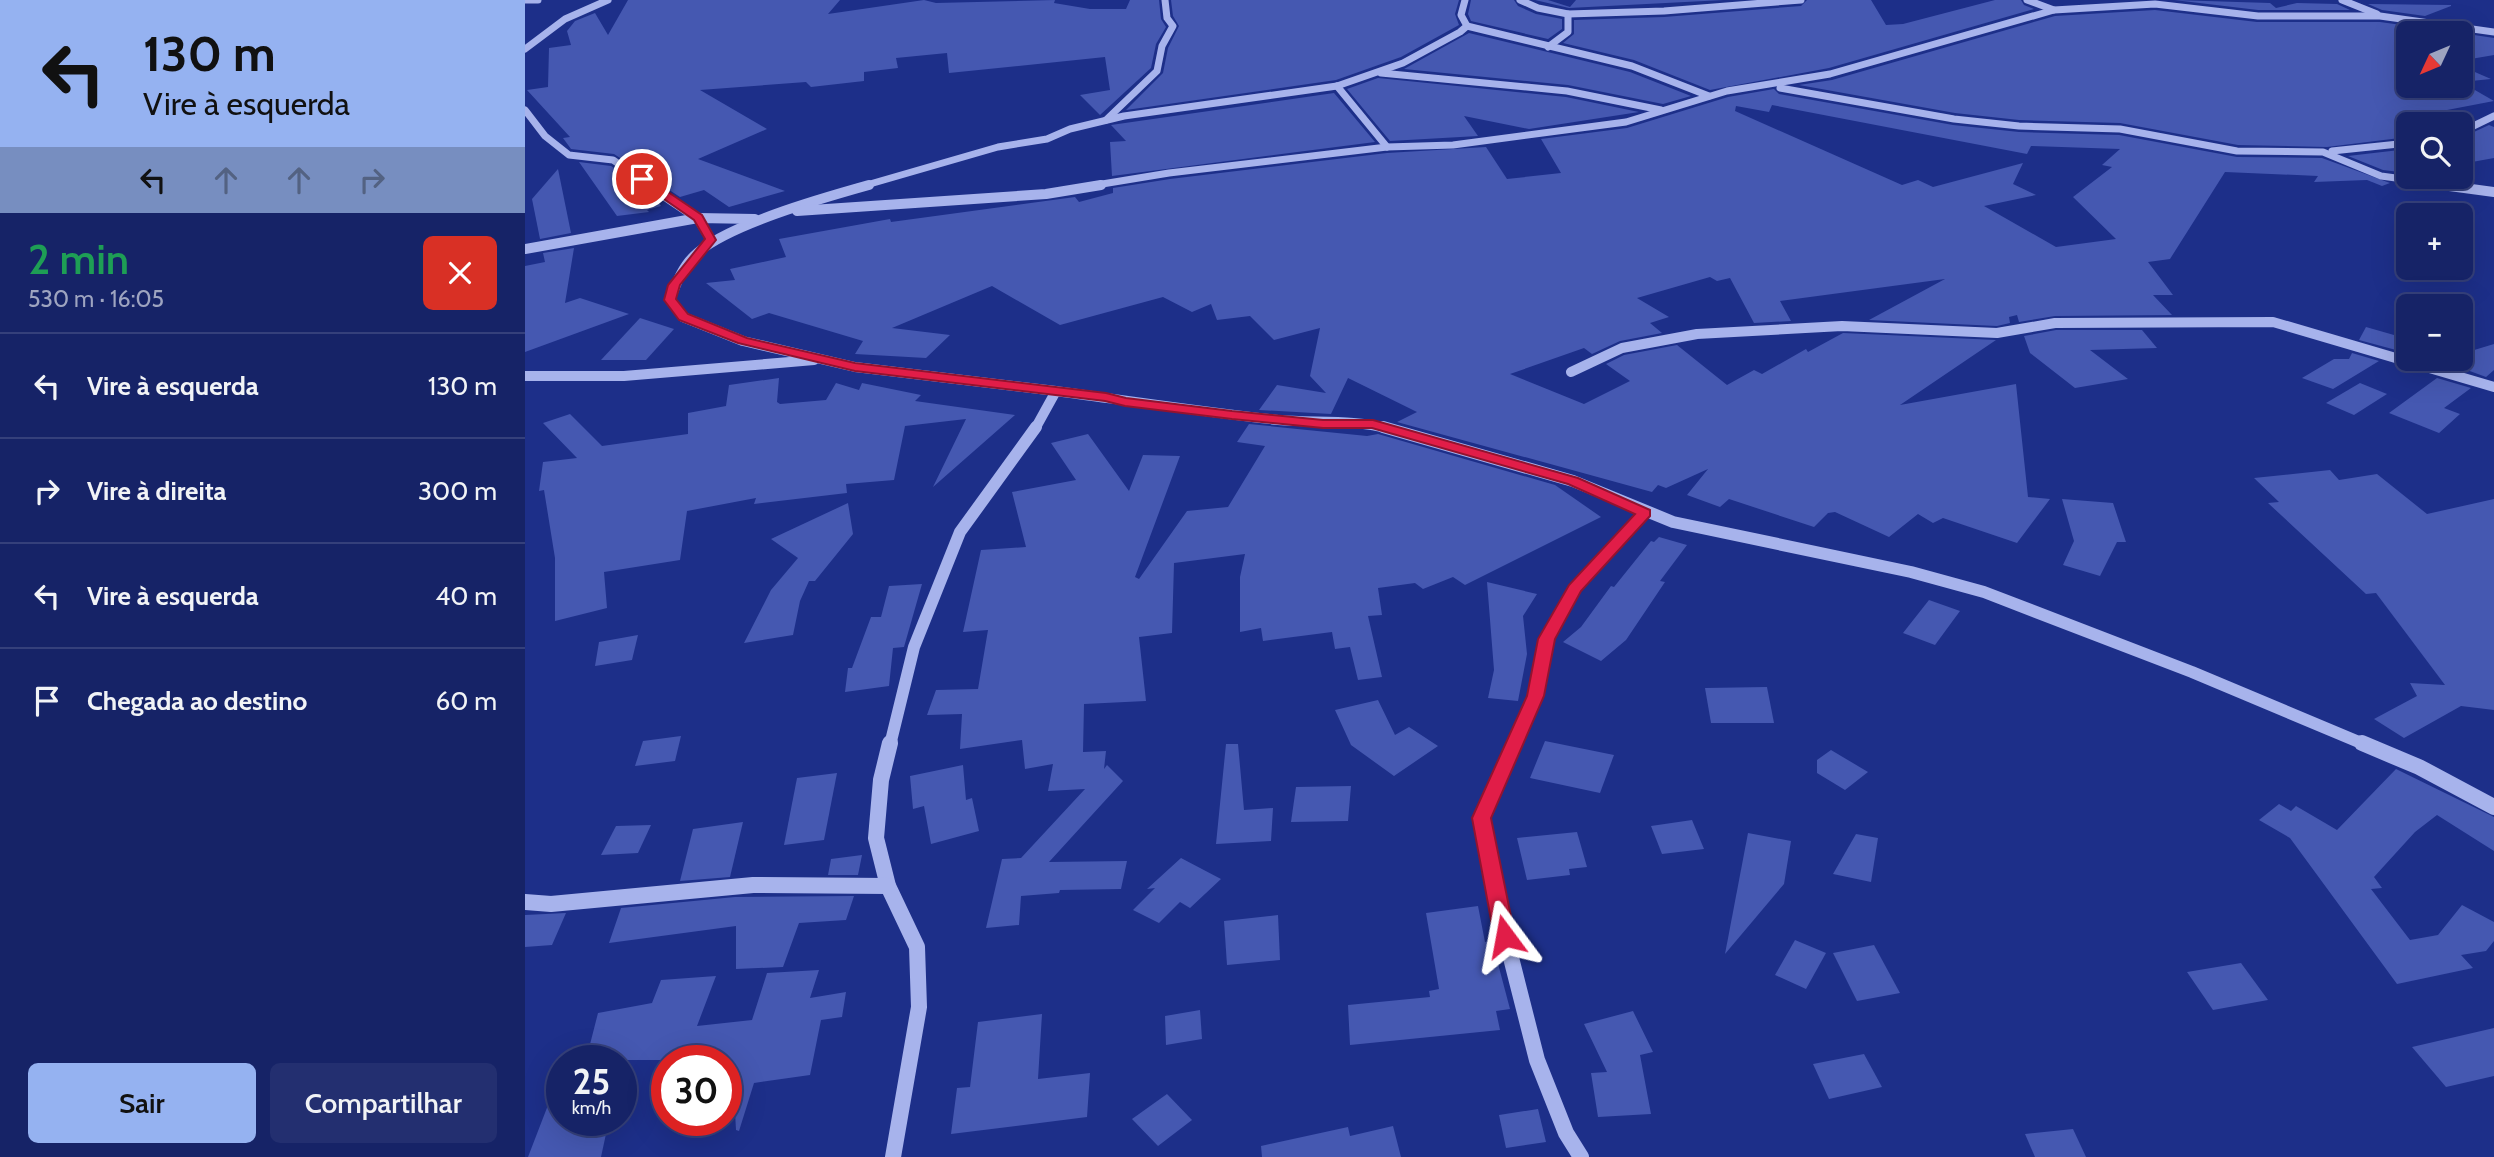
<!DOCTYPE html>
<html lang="pt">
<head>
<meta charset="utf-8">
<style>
	:root { --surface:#162367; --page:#232f70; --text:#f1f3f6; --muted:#9ea4c0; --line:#35407b; --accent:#95b2f1 }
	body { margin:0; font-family:Cabin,sans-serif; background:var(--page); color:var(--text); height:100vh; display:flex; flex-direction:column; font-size:26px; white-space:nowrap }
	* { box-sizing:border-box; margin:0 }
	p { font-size:23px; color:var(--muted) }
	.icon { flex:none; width:38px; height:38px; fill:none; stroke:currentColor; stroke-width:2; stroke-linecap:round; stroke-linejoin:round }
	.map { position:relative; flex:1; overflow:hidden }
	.sheet { display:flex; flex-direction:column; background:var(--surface); width:525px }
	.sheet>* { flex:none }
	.hud { background:#95b2f1; color:#111; overflow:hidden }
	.needle { width:46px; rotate:226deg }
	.buttons { position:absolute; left:1871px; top:21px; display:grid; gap:14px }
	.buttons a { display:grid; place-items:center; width:77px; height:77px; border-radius:10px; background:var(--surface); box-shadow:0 7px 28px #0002,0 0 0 2px var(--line); font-size:35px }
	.speed { position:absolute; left:21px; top:1045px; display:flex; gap:14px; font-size:35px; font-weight:700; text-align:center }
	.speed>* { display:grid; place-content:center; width:91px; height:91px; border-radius:50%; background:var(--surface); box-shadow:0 7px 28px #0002,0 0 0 2px var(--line); line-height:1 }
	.speed small { font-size:18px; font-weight:400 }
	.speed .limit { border:10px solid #d22; background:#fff; color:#111 }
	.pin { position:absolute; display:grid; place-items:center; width:60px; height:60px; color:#fff; margin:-30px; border:4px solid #fff; border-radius:50%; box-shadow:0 2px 7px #0007 }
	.me { position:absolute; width:77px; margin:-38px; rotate:347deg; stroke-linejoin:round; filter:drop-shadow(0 0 5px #0008) }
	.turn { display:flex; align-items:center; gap:24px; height:147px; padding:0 28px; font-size:32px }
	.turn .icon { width:91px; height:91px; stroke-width:2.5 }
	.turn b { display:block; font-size:49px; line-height:60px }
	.lanes { display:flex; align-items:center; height:66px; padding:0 28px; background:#0003; justify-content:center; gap:35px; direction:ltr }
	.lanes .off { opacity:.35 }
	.round { display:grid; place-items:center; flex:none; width:74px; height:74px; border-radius:10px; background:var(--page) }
	.overview { display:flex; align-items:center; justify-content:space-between; height:119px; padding:0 28px }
	h1 { font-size:42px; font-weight:600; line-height:52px; color:#1e9e55 }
	.primary-button { display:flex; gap:14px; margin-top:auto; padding:14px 28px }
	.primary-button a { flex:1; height:80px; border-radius:10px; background:var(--accent); color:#111; font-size:28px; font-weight:600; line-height:80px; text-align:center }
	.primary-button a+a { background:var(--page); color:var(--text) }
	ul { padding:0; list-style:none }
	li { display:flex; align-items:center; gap:21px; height:105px; padding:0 28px; border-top:2px solid var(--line) }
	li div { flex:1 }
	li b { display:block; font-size:26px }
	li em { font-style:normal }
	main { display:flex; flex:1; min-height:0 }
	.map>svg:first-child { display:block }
	.building { fill:#4558b1; fill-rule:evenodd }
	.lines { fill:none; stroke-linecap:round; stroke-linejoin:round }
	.minor-far3 { stroke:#a7b3ec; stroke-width:7 }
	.minor-far2 { stroke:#a7b3ec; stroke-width:10 }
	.minor-far1 { stroke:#a7b3ec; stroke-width:12 }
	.minor { stroke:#a7b3ec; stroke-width:16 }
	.route { fill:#e11d48; stroke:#92132f; stroke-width:2 }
</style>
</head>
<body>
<main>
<section class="sheet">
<div class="hud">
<div class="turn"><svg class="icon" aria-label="left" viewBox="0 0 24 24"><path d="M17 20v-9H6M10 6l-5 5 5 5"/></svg><div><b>130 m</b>Vire à esquerda</div></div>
<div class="lanes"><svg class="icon" aria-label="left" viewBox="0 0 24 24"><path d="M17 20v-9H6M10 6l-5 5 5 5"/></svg><svg class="icon off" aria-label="ahead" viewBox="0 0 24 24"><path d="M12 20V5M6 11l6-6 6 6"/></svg><svg class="icon off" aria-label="ahead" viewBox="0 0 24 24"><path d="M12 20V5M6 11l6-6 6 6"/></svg><svg class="icon off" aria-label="right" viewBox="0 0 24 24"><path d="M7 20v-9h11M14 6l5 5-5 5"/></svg></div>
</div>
<div class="overview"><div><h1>2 min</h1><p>530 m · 16:05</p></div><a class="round" style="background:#d93025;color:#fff"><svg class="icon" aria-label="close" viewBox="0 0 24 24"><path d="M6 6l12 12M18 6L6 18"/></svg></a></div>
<ul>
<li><svg class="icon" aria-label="left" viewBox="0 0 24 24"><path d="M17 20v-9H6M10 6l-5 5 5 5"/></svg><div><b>Vire à esquerda</b></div><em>130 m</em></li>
<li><svg class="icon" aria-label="right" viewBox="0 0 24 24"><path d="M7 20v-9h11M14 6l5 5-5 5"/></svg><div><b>Vire à direita</b></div><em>300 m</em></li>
<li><svg class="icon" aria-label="left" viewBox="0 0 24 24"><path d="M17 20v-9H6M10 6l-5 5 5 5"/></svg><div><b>Vire à esquerda</b></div><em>40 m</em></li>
<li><svg class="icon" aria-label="arrive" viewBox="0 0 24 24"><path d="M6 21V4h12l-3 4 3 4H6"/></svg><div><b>Chegada ao destino</b></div><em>60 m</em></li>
</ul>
<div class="primary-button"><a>Sair</a><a>Compartilhar</a></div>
</section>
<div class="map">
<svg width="1969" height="1157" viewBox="0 0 1969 1157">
	<rect width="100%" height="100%" fill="#1d2f89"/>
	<!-- building -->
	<g class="building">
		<path d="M103,0H315L303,14L399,0L411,3L530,0L529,3L565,9H601L605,0H634L636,19L641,27L631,44L626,68L575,115L555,95L585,90L580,57L424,73L422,53L371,58L373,68L339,72V81L286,87L281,82L175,90L242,129L173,159L260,191L204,207L179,190L155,197L89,154L46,149L38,138L45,137L2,90L23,87L24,48L46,45L42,31L50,21L70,13L83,35Z"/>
		<path d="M646,0H934L930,14L934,25L876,57L811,80L601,110L638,73L643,48L654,26L648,16Z"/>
		<path d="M946,0H989L993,6L1011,14L1037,19V29L1023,39L946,21L943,14Z"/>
		<path d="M1010,0H1023L1045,7L1051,0H1199L1044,8Z"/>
		<path d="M1282,0H1346L1361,25L1378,24L1470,0H1496L1499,5L1509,9L1304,68L1185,90L1109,60L1038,43L1049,34V20L1139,17L1276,6Z"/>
		<path d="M1649,0L1745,3L1751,8L1772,3L1812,4L1825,10H1733Z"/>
		<path d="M1843,4L1926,5V6L1900,16L1857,10Z"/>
		<path d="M1630,10L1732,22H1855L1934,33H1883V86H1936V33L1969,38V55L1940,60L1949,64L1936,66L1966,79L1936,82L1969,101L1922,110L1948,120L1936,125L1901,124L1883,112V137L1802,147L1713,145L1595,123L1494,120L1430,113L1274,85L1307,80L1530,16Z"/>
		<path d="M944,33L1105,72L1166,96L1138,104L1043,85L879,69Z"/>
		<path d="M853,78L1041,97L1114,112L1004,129L939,116L953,136L865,141L822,89Z"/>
		<path d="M1249,89L1254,94L1428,125L1494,132L1594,135L1712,157L1797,158L1865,183L1857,186L1842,180L1789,182L1793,176L1700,172L1645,259L1623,262L1648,295H1628L1647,315L1530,316L1494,322L1492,315L1484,317L1485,323L1472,326L1344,320L1420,279L1255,301L1266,321L1229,323L1205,278L1192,281L1185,277L1112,298L1144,317L1125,323L1137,333L1095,341L1067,354L1059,348L985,374L1059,404L1105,381L1081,364L1099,355L1152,345L1202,385L1229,370L1237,374L1281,349L1283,352L1318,333L1471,340L1375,405L1491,384L1503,497L1525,499L1492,543L1418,518L1408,523L1393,514L1364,537L1310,512L1303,513L1289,527L1204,499L1195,507L1162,495L1183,469L1141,488L1133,485L1127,492L872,422L892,412L823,378L806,414L734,410L752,385L801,393L785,376L795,328L749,340L725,316L692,320L686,304L667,312L638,297L535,325L467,286L367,328L425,335L401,358L330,354L338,341L244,313L227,319L181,283L210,280L205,269L261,257L254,239L365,219L366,222L550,197L554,202L588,193V188L645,179L862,153L961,147L982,179L1036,173L1016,139L1102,128L1203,97ZM1247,105L1502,154L1506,146L1595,149L1577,165L1587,167L1548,197L1591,239L1531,247L1459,206L1511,195L1488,184L1498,163L1408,187L1393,180L1377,185L1210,111L1211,106L1244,112Z"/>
		<path d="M809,93L850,142L587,176L585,142L601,141L586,125Z"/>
		<path d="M1964,125L1969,127V158L1936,164V138Z"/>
		<path d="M1883,149V173L1858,170L1823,156Z"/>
		<path d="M54,162L86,166L117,187L136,202L134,203L136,206L122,210L124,212L92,216Z"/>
		<path d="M33,169L46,233L15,239L7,199Z"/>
		<path d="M49,248L40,303L55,298L104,314L0,352V266L20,262L18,253Z"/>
		<path d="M115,318L149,329L121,360H76Z"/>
		<path d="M1841,327L1883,339V343L1871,350L1834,340Z"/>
		<path d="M1531,330H1617L1632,348L1565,350L1603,379L1550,388L1505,353L1499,336Z"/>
		<path d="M1969,344V370L1961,377L1915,360L1936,359V354Z"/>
		<path d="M1827,353L1854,361L1808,389L1777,378L1809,359H1824Z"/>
		<path d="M254,378L252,402L255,404L301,400L311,383L334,390L337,383L396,395L390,401L490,415L408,487L441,419L380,426L369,480L321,484L322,493L229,504L231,498L162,511L155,560L79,572L82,608L30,621V558L19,490L14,491L18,462L52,458L18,423L45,414L77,446L163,434V413L201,406L204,385Z"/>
		<path d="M1912,378L1946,388L1919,408L1935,414L1914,433L1864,413Z"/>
		<path d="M1835,383L1862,394L1829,415L1801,403Z"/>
		<path d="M724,424L842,436L853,434L1030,485L1076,517L940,585L928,577L898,589L890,583L853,588L857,615L843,616L857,677L833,680L825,647L810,649L807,632L738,641L736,628L715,632V577L720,554L649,563L647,633L614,637L621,701L559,704L558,752L581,751L579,769L582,765L598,781L524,862L602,861L596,889L535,890L534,893L496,896L494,925L461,928L477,859L496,858L560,789L523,791L528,764L500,769L497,740L435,749L437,714L402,715L411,690L453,689L463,630L438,632L456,550L501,547L487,492L551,480L526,443L563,434L604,491L618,455L655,456L610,577L614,579L662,511L703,507L740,446L712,442Z"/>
		<path d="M1805,470L1814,480L1852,474L1902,514L1969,499V710L1936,706L1879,738L1849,719L1892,696L1885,683L1920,685L1851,593L1841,594L1743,503L1754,502L1729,478Z"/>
		<path d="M1537,499L1588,503L1601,542H1592L1575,576L1538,565L1549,541Z"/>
		<path d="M323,503L328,534L290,581H284L275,601L268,635L219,643L246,590L273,558L246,539Z"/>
		<path d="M1134,537L1162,545L1135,581L1140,582L1101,640L1076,661L1038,642L1056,627L1086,586L1089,587L1126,541L1129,542Z"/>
		<path d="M962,582L1012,594L998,616L1002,654L993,701L963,698L969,670Z"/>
		<path d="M397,584L379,647L368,648L364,686L320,692L323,668H327L346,617H356L364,586Z"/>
		<path d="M1404,600L1435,611L1410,645L1378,633Z"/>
		<path d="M113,635L107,660L70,666L74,642Z"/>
		<path d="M1242,687L1249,723H1186L1180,688Z"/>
		<path d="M853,700L870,735L884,727L913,746L869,776L826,745L810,710Z"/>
		<path d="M156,736L150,761L110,766L118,741Z"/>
		<path d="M1020,741L1089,755L1075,793L1005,778Z"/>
		<path d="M701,744H713L719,810L748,808L746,841L691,844Z"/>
		<path d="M1306,750L1343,772L1320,790L1292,773V760Z"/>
		<path d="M438,765L441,800L447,798L454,831L406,844L399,806L388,809L385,776Z"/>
		<path d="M1871,769L1969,817V851L1912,815L1890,832L1849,877L1857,888L1846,889L1885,940L1913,935L1937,905L1969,922V941L1961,951L1936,955L1948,968L1872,984L1765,838L1734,820L1754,804L1766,811L1771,806L1812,830Z"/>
		<path d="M312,773L299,840L259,845L272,778Z"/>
		<path d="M826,786L823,821L766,822L771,787Z"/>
		<path d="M1167,820L1179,849L1137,854L1126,826Z"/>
		<path d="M218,822L205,877L155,881L168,829Z"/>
		<path d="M126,825L113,853L76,855L91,826Z"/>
		<path d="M1052,832L1062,867L1044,869L1045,875L1002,880L992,838Z"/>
		<path d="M1223,833L1266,841L1259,884L1200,954Z"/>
		<path d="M1331,834L1353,838L1346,882L1308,874Z"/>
		<path d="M337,855L333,875H303L306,859Z"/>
		<path d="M656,858L696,879L665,908L655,902L634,923L608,910L630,888L622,889Z"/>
		<path d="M329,896L321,920L274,923L258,967L211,969V926L84,943L96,908L210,897Z"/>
		<path d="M953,906L960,942L967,941L985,1009L971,1011L975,1030L825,1045L823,1005L905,997L904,991L914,989L901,913Z"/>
		<path d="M41,913L27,945L0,947V915Z"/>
		<path d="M753,915L755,960L702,965L699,921Z"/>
		<path d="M1270,940L1301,953L1281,989L1250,975Z"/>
		<path d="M1349,945L1375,993L1332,1001L1308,953Z"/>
		<path d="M1716,963L1743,1000L1688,1010L1662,972Z"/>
		<path d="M294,970L285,998L321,992L317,1017L296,1020L285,1075L229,1083L214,1131L211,1130L207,1060H61L73,1013L127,1003L136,980L191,976L172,1026L227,1020L242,973Z"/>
		<path d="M675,1010L677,1039L641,1045L640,1016Z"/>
		<path d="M1108,1011L1128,1052L1115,1055L1126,1114L1073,1117L1066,1073L1082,1072L1059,1024Z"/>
		<path d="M517,1014L513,1079L565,1073L562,1117L426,1134L432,1088L445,1087L453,1022Z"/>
		<path d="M1969,1028V1076L1921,1087L1887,1047Z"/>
		<path d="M1339,1054L1357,1087L1304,1099L1288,1064Z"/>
		<path d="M35,1074L37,1120H84L76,1157H3Z"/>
		<path d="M642,1094L667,1120L633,1146L607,1119Z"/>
		<path d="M1013,1109L1021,1142L981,1148L974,1115Z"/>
		<path d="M868,1126L876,1157H737L736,1146L823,1127L825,1136Z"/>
		<path d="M1548,1129L1561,1157H1510L1500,1134Z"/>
	</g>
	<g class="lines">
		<!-- minor-far3 -->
		<g class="minor-far3">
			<path d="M0,0H13"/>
			<path d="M995,0L1013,8L1043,14V32L1023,47"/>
			<path d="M1502,0L1529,10L1630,4L1733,16H1855L1969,32"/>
			<path d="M1817,0L1852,14"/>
			<path d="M1043,14L1139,11L1276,0"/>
			<path d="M942,26L1107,66L1184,96"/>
			<path d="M0,49L40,19L83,0"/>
			<path d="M856,73L1042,91L1136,110"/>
			<path d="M812,86L862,147"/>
			<path d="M1255,88L1429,119L1494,126L1595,129L1712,151L1798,152L1856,176L1930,186"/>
			<path d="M0,110L20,136L44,155L88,160L127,186"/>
			<path d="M581,120L632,71L637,46L648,26L642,18L640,0"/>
			<path d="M1936,132L1969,116"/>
			<path d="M1807,151L1883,143"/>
			<path d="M338,186L473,147L522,139L545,129L599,116L812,86L878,63L935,32L942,26L936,15L940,0"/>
			<path d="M565,186L644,173L862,147L928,145L1101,122L1202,91L1305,74L1529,10"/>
		</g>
		<!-- minor-far2 -->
		<g class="minor-far2">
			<path d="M124,185L173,218L186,240"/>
			<path d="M344,185C301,197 197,226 168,257C156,269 151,285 145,300L158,317L218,341L330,367L531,391"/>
			<path d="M1917,185L1969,192"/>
			<path d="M272,211L521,194L576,185"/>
			<path d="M0,249L173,218L230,219"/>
			<path d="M1046,372L1097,348L1172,334L1317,326L1472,333L1530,323L1748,322L1969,387"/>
			<path d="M0,376H99L289,360"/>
			<path d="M510,429L531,391C605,401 679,412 753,420C789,423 830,419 865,429"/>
		</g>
		<!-- minor-far1 -->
		<g class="minor-far1">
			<path d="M858,427L1048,481L1148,522L1386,572L1459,592L1667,672L1841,745"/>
			<path d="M365,745L389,647L435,532L511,427"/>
			<path d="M989,745L1011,696L1022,639L1050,589L1119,513"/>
		</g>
		<!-- minor -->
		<g class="minor">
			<path d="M365,743L356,780L351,838L363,886L392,947L394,1007L368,1157"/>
			<path d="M990,743L957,818L969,891L1012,1060L1041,1133L1056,1157"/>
			<path d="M1837,743L1894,767L1969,807"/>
			<path d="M0,902L26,904L228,885L363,886"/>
		</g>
	</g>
	<!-- route -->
	<path class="route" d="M113,177H121L177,215L191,240L155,285L151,299L163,314L222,338L330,363L581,393L601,398L707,411L798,420H848L1053,478L1125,510V516L1056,591L1030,639L1019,696L966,818L990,936L987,942H972L969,936L947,818L1002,696L1013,639L1044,585L1110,514L1043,484L847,428H798L707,419L600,406L580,401L330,371L213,343L154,320L139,300L143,285L180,239L169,220L113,181Z"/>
</svg>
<div class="buttons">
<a><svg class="needle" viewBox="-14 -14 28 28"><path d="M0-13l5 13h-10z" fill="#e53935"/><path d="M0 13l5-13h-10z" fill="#9ea4c0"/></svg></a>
<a><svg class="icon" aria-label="search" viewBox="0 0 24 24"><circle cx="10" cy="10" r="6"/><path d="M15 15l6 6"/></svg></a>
<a>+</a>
<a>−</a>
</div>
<div class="speed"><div>25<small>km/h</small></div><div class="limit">30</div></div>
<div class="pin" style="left:117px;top:179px;background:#d93025"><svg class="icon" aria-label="arrive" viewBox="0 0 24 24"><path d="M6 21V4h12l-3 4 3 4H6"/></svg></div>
<svg class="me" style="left:980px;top:936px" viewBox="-20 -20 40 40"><path d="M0-17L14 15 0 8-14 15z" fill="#e11d48" stroke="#fff" stroke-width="4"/></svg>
</div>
</main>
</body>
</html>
